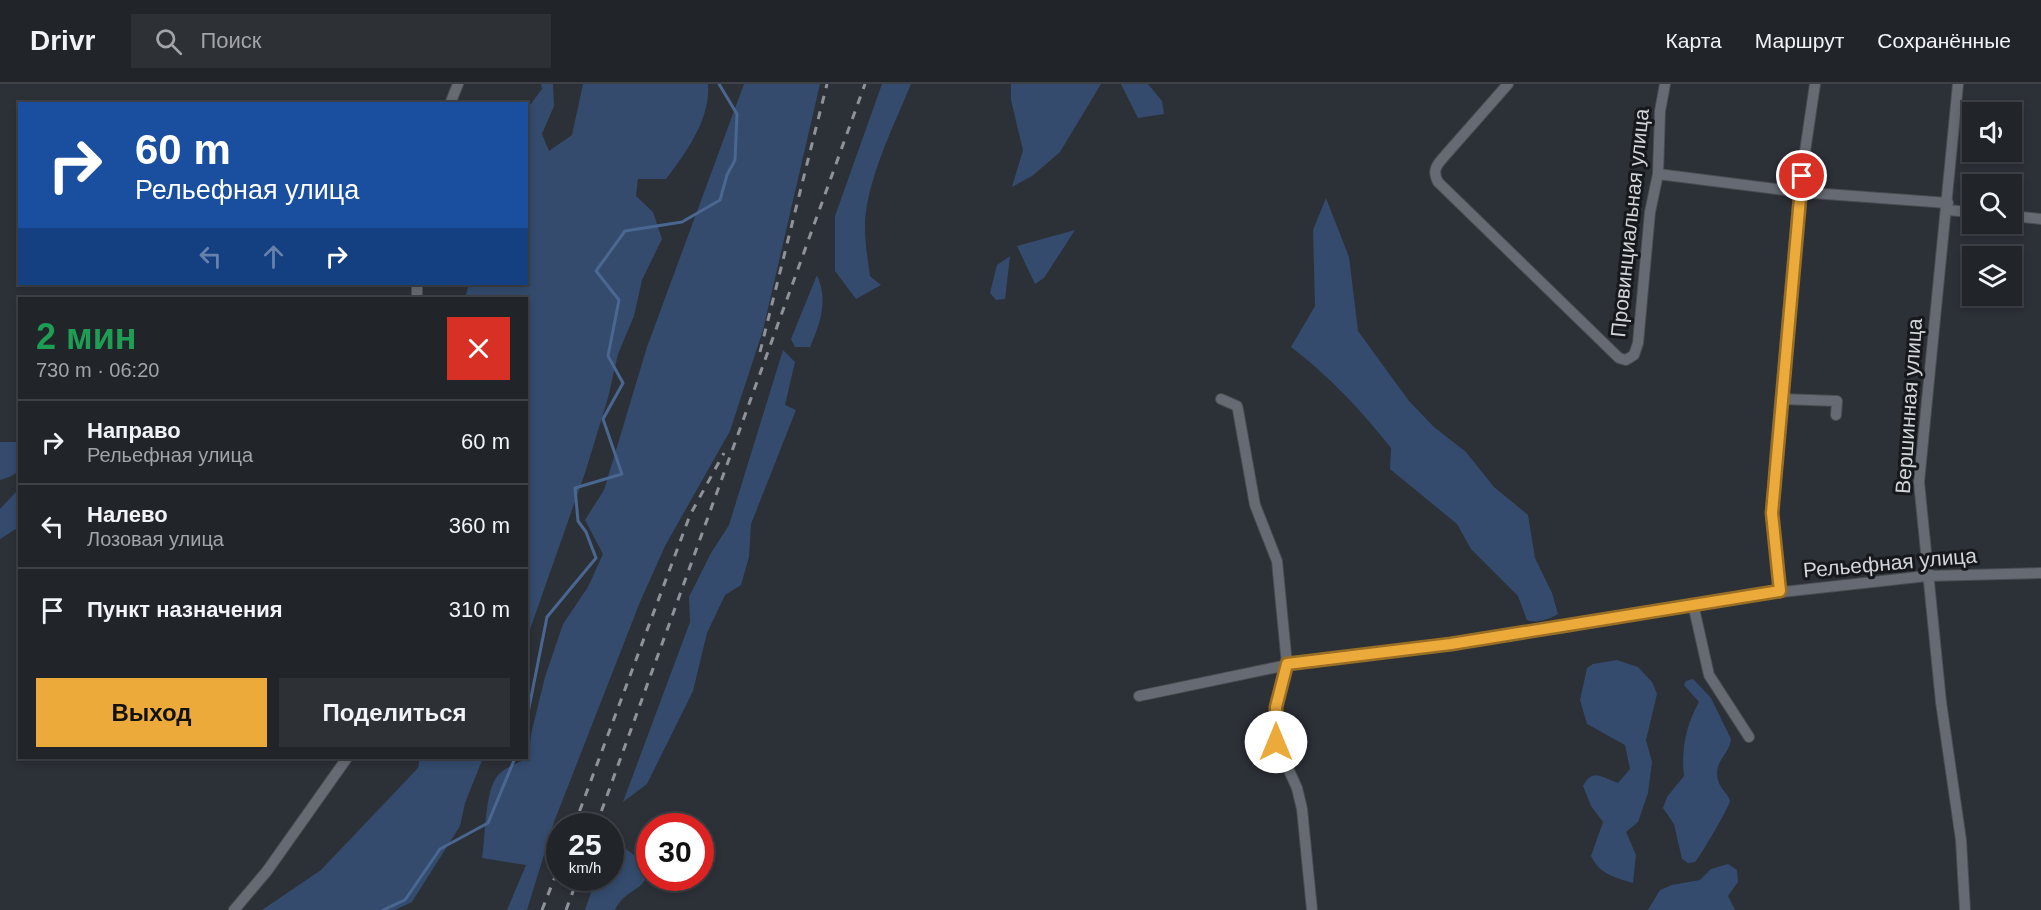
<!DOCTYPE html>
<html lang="ru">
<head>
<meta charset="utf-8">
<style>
	:root { --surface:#212429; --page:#2d3035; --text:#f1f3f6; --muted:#a2a4a8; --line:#3e4146; --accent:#ebaa39 }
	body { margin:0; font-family:Arial,sans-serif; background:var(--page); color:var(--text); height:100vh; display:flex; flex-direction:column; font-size:22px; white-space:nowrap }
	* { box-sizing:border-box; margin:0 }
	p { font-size:20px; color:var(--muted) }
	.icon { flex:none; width:33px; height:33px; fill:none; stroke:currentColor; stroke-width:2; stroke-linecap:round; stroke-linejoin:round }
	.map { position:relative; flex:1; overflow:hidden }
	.panel { position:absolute; left:18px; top:213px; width:510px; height:462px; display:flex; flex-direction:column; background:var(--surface); border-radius:0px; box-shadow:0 3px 9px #0003,0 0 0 2px var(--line) }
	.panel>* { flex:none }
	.hud { position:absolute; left:18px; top:18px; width:510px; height:183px; border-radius:0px; box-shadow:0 3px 9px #0003,0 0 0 2px var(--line); background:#1a4fa0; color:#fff; overflow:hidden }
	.buttons { position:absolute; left:1962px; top:18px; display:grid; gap:12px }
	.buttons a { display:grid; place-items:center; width:60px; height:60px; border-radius:0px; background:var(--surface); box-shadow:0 3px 9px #0003,0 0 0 2px var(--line); font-size:30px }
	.speed { position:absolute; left:546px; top:729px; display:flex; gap:12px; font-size:30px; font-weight:700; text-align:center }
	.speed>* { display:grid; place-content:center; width:78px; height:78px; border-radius:50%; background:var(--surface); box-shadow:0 3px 9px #0003,0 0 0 2px var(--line); line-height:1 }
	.speed small { font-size:15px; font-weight:400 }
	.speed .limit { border:9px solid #d22; background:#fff; color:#111 }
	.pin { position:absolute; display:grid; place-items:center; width:51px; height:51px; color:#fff; margin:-26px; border:3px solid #fff; border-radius:50%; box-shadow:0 2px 6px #0007 }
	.me { position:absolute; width:66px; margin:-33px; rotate:0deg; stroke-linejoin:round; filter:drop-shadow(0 0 4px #0008) }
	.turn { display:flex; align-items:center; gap:21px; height:126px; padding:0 18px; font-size:27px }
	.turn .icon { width:78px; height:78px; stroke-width:2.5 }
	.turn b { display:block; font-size:42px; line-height:51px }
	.lanes { display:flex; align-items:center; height:57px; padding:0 18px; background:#0003; justify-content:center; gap:30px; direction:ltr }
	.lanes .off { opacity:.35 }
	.round { display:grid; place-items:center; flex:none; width:63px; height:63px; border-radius:0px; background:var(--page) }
	.summary { display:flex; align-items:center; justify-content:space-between; height:102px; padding:0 18px }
	h1 { font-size:36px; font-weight:600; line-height:45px; color:#1e9e55 }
	.action { display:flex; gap:12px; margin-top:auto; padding:12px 18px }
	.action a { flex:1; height:69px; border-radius:0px; background:var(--accent); color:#111; font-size:24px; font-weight:600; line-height:69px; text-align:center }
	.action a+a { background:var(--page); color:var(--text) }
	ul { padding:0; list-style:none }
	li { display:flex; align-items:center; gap:18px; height:84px; padding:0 18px; border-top:2px solid var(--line) }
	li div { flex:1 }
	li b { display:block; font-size:22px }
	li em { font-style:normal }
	header { display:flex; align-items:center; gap:36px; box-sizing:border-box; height:84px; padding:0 30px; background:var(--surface); border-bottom:2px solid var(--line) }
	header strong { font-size:28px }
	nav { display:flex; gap:33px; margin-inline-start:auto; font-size:21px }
	.search { width:420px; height:54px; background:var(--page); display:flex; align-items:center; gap:15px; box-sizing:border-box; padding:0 21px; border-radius:0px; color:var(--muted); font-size:22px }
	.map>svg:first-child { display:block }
	.green { fill:#344b6d }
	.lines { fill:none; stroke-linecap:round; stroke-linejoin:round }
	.stream { stroke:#4a6791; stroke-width:3 }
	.minor-casing { stroke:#494d52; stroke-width:12 }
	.minor { stroke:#666b73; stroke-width:10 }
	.rail { stroke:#8f9399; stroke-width:3; stroke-dasharray:8 8; stroke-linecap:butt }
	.route-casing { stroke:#996e25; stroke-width:15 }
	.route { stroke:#ebaa39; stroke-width:10 }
	.labels { text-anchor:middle; stroke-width:6; stroke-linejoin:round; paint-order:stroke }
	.street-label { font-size:21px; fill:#d1d4d9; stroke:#16181b }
</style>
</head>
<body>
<header>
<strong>Drivr</strong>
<div class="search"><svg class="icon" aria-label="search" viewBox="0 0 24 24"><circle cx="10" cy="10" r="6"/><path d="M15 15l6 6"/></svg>Поиск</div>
<nav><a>Карта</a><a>Маршрут</a><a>Сохранённые</a></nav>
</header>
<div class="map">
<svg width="2041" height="826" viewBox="0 0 2041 826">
	<rect width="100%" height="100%" fill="#2c3037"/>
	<!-- green -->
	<g class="green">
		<path d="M541,0H553L554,22L542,50L549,67L572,51L583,0H708C711,34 686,69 666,95H638L636,112L653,128L662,155L642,196L634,232L618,270L608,314L585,389L527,554L526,214H465L469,200H526L527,25L542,5Z"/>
		<path d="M744,0H820L763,246L730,347L665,462L640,518L554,738L527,826H507L526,781L482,774C486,752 484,706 499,690C506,683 520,678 529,674L531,650L545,593L563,540L588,503L603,470L585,436L604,406L647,263Z"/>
		<path d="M882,0H911C894,41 873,83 866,127C863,148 867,171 870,192L881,201L856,215L835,187V132Z"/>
		<path d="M1011,0H1101L1060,68L1032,92L1012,103L1023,66L1011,16Z"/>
		<path d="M1121,0H1148L1162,17L1164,30L1138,34Z"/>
		<path d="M1326,114L1349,173L1358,247L1409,317L1434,343L1466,368L1494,403L1528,431L1535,474L1552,509L1558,530C1550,535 1536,540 1527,536L1518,512L1471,465L1457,440L1390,385L1391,364C1361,326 1329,292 1291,263L1315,222L1313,146Z"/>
		<path d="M1075,146L1044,194L1035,200L1017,162Z"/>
		<path d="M1010,172L1005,215L996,216L990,209L997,181Z"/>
		<path d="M817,191C828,217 821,237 810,263H795L791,255Z"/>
		<path d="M783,266L795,278L785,321L796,326L751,440L749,473L741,501L725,511L707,549L693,607L647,700L623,718L690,538L689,513L711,469L729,441Z"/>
		<path d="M0,358H16L19,361C20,384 24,389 0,396Z"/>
		<path d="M19,405V443L0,455V425Z"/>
		<path d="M1617,576L1638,583L1652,598L1657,610L1646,656L1652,678L1648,709L1638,738L1626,748L1636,771L1633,799C1615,793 1600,791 1591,772L1603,738L1591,722L1583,702C1593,683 1602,694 1618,699L1630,685L1625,661L1587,640L1580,616L1587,584L1593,580Z"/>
		<path d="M1693,595L1711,614L1731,655C1730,670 1713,677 1718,696C1720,705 1728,709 1730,717C1727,727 1701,771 1695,778L1688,779L1682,775L1674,740L1663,724L1667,713L1684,692C1681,665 1686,641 1699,618L1684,601L1686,597Z"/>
		<path d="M420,674H483L465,719L460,742L412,818L395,826H262L321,786L418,684Z"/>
		<path d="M611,754L634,771L649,774C650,811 629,799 615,826H585L596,794H610Z"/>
		<path d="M1728,780L1737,786L1738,798L1728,812L1735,826H1648L1660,806L1672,801L1700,796L1711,785Z"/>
	</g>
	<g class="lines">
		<!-- stream -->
		<g class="stream">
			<path d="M526,639L547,533L596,474L586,448L578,437L575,404L622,390L603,335L623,299L608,272L619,216L596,187L625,147L682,138L720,116L727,91L735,76L737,30L719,0"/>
			<path d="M383,826L405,816L440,765L488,739L515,674"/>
		</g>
		<!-- minor casing -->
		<g class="minor-casing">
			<g id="minor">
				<path d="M1508,0L1442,75C1435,83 1433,88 1438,98L1619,274L1626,276L1634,271L1638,259L1650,128L1658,90L1660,27L1665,0"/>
				<path d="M1958,0L1919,398L1941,618L1961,756L1965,826"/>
				<path d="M450,20L458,0"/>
				<path d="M1658,90L1799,108L1948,119"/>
				<path d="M1947,126L1972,128"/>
				<path d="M2012,132L2041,135"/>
				<path d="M417,214V200"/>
				<path d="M1221,315L1237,322L1238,326L1255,421L1277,477L1287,581L1276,623V658L1297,704L1302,725L1312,826"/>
				<path d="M1782,315L1837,317L1836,331"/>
				<path d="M1780,507L1772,441L1775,375L1799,108L1815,0"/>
				<path d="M1693,520L1709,591L1749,653"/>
				<path d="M1139,612L1287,581L1560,544L1738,513L1927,492L2041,489"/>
				<path d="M234,826L267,787L347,674"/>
			</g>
		</g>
		<!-- minor -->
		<use href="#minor" class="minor"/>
		<!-- rail -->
		<g class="rail">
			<path d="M760,268L827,0"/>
			<path d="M574,742L690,431L724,369"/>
			<path d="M596,742L865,0"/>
			<path d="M542,826L560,780"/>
			<path d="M566,826L578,794"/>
		</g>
	</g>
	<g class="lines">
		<!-- route casing -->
		<g class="route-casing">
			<path id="route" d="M1276,658V623L1287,580L1451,560L1780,507L1772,429L1802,92"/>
		</g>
		<!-- route -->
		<use href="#route" class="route"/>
	</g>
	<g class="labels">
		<!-- street labels -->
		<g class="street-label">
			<text transform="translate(1630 139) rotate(-84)" y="7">Провинциальная улица</text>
			<text transform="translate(1909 322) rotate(-86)" y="7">Вершинная улица</text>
			<text transform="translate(1890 479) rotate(-5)" y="7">Рельефная улица</text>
		</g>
	</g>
</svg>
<div class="buttons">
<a><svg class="icon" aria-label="sound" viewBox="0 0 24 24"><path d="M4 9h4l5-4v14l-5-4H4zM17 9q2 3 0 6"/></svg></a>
<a><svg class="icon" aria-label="search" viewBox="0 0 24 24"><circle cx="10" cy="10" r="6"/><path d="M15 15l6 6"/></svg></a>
<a><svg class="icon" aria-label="layers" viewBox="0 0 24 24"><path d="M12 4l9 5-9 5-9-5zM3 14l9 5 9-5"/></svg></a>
</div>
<div class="speed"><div>25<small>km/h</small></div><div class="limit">30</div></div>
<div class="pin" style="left:1802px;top:92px;background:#d93025"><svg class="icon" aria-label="arrive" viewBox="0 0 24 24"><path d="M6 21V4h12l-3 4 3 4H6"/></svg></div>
<svg class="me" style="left:1276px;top:658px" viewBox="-20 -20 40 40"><circle r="19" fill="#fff"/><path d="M0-13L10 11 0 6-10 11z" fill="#ebaa39"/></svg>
<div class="hud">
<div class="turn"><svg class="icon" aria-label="right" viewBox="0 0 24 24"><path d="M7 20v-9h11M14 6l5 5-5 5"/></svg><div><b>60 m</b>Рельефная улица</div></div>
<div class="lanes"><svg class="icon off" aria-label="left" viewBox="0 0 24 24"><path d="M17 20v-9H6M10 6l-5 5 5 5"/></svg><svg class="icon off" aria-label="ahead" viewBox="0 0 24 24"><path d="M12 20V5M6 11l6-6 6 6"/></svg><svg class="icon" aria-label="right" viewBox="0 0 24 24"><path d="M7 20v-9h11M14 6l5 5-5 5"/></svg></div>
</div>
<section class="panel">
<div class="summary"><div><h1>2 мин</h1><p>730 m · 06:20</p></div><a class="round" style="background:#d93025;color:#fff"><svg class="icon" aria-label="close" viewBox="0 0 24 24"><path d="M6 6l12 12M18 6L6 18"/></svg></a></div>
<ul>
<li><svg class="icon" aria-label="right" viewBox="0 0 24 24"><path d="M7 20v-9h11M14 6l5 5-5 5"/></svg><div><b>Направо</b><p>Рельефная улица</p></div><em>60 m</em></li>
<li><svg class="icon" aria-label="left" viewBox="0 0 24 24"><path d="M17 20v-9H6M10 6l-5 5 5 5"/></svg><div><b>Налево</b><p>Лозовая улица</p></div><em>360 m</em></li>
<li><svg class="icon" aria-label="arrive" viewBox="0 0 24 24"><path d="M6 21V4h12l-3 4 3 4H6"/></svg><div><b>Пункт назначения</b></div><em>310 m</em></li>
</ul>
<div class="action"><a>Выход</a><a>Поделиться</a></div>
</section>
</div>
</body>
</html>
